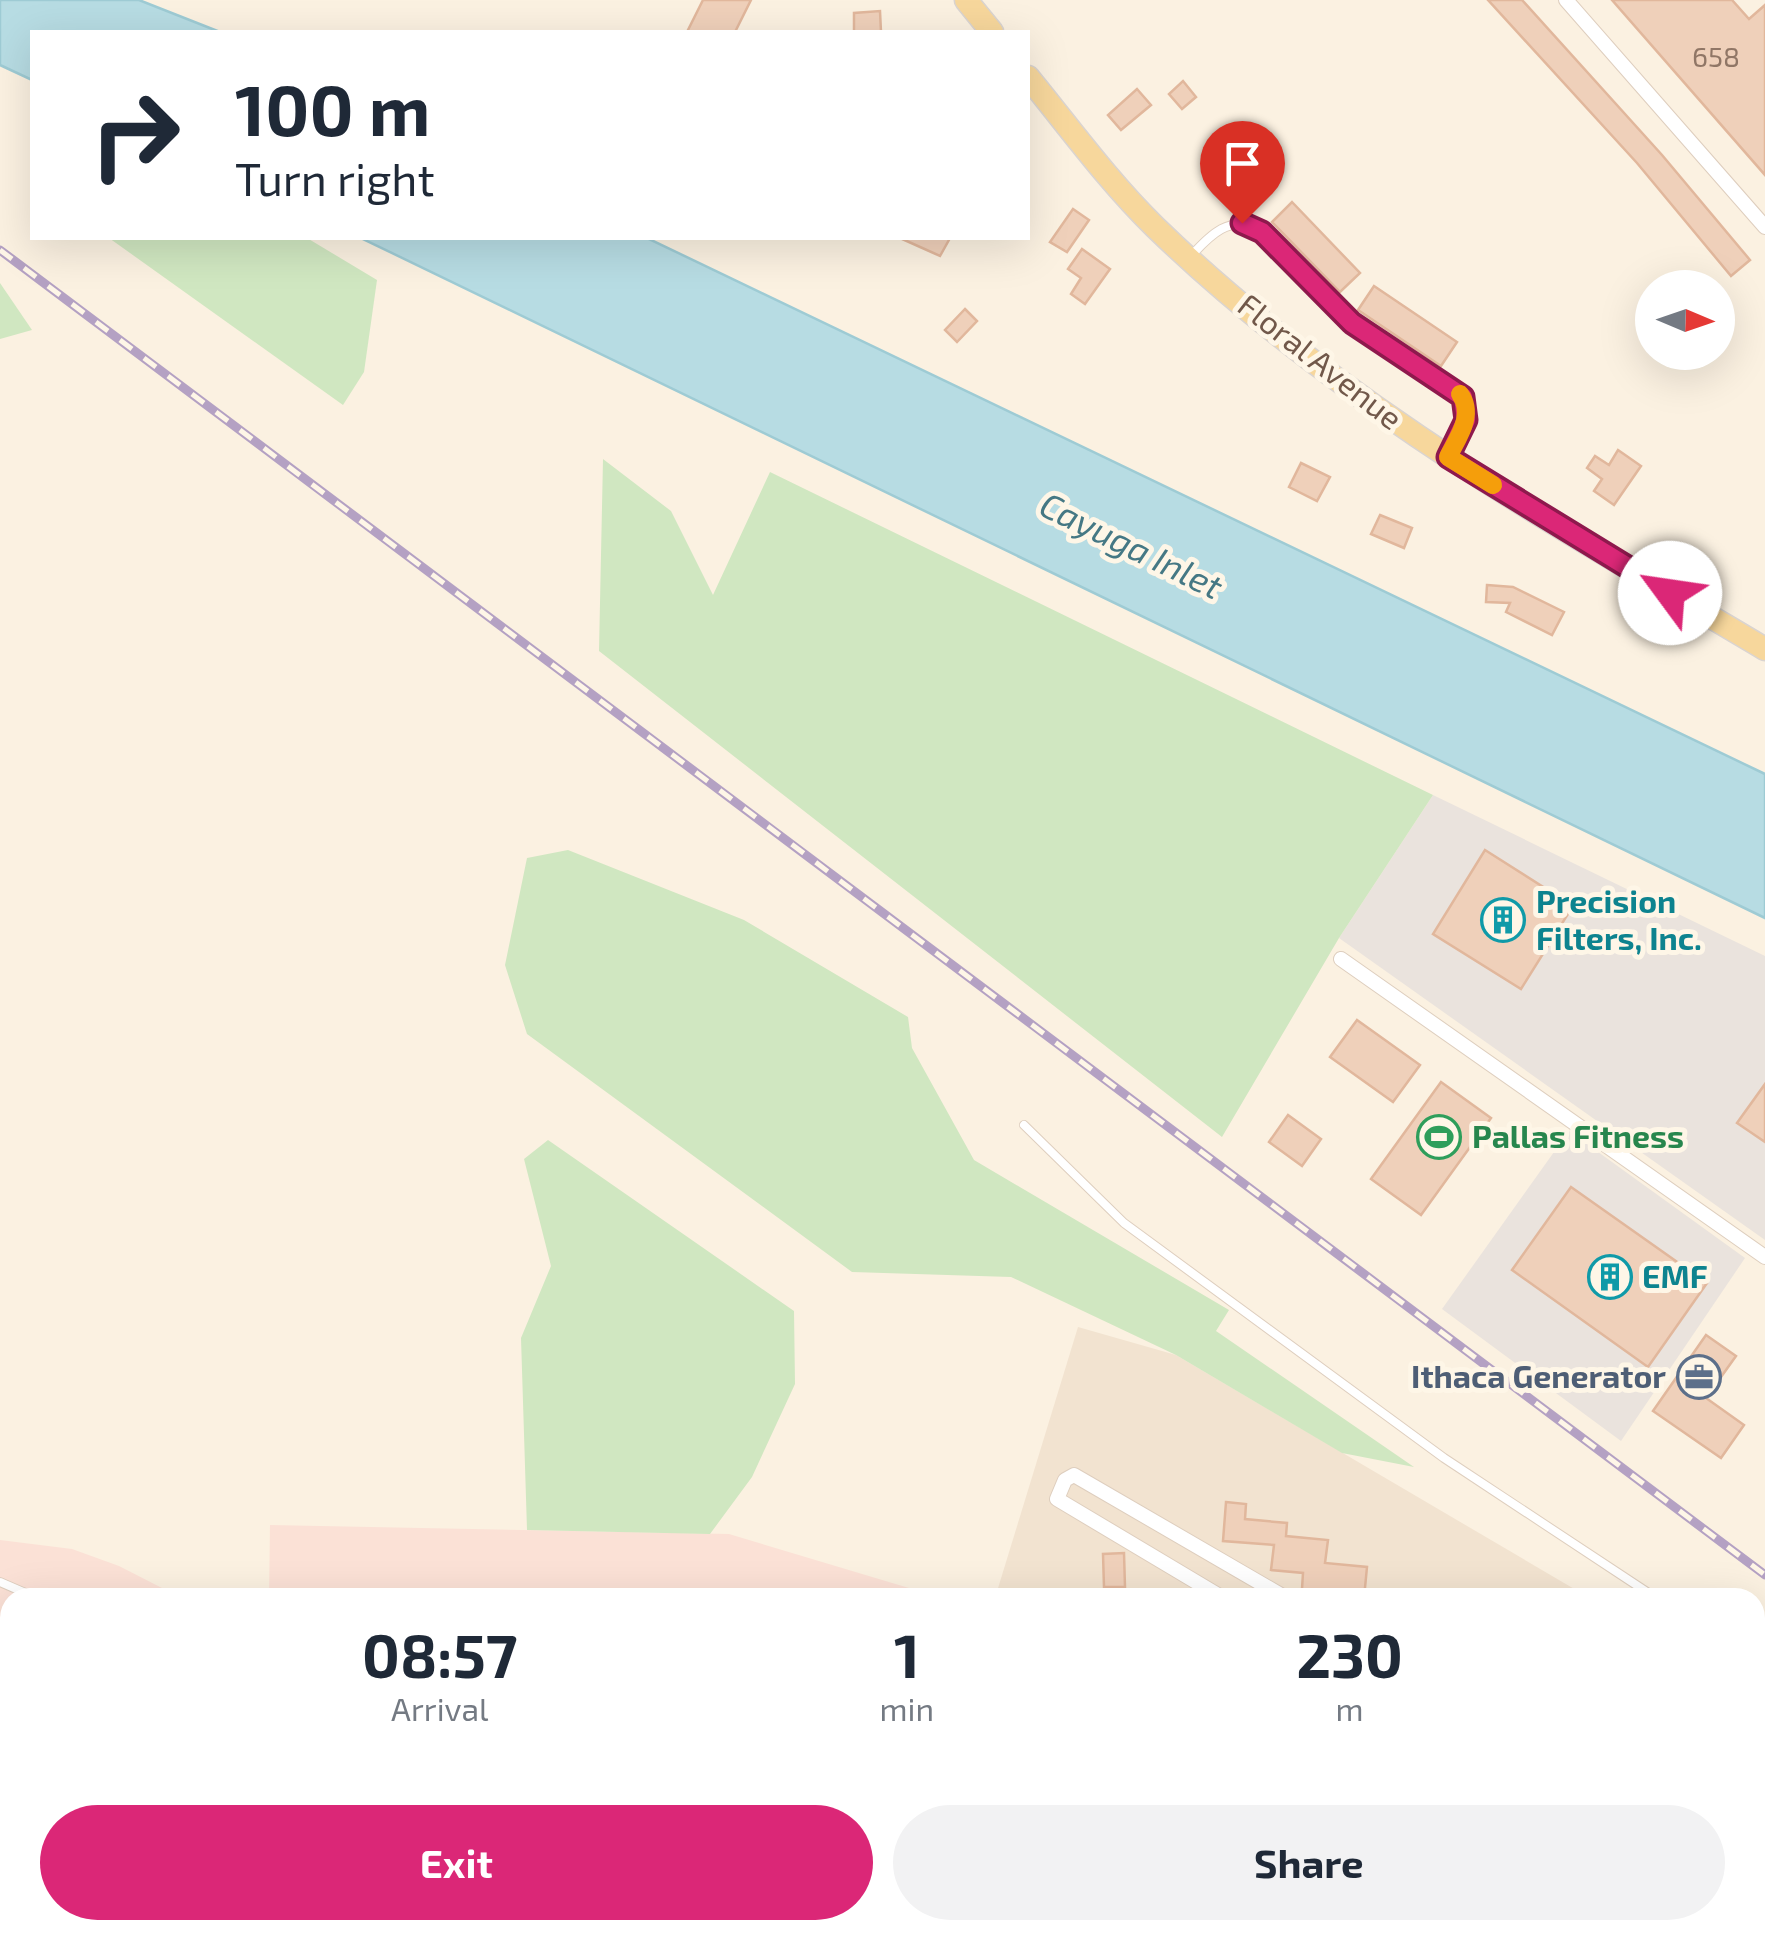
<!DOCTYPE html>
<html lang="en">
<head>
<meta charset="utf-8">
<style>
	:root { --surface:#fff; --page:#f2f2f3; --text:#1f2937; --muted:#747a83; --accent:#db2777 }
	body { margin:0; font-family:"Exo 2",sans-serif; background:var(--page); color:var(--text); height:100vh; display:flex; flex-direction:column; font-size:38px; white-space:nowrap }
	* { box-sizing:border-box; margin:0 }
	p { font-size:32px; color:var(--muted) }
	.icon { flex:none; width:55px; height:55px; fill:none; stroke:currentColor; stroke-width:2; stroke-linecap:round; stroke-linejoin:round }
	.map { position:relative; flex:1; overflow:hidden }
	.panel { position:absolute; left:0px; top:1588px; width:1765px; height:352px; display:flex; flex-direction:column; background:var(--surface); border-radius:30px 30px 0 0; box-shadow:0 10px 40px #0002 }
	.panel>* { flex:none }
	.banner { position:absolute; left:30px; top:30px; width:1000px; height:210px; border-radius:0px; box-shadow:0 10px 40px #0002; background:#fff; color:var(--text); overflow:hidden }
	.needle { width:65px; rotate:92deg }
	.buttons { position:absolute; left:1635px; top:270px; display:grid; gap:20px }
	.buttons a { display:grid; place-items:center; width:100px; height:100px; border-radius:50%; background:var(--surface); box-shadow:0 10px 40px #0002; font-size:50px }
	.pin { position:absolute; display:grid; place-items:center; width:85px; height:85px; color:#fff; margin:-102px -42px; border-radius:50% 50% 50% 0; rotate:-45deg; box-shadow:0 0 10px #0007 }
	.pin .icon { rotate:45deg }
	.me { position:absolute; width:110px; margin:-55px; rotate:301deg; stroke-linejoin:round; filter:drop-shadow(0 0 8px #0008) }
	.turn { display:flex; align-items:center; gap:35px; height:210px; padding:0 40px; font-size:45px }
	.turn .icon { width:130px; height:130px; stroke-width:2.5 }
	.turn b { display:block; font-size:70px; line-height:85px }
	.eta { display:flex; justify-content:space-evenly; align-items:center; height:170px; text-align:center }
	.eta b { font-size:60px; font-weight:700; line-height:70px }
	.primary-button { display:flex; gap:20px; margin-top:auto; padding:20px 40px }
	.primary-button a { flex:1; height:115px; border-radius:60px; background:var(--accent); color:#fff; font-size:40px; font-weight:700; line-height:115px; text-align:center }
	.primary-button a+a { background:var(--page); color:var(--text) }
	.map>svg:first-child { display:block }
	.residential { fill:#f2e3d0 }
	.commercial { fill:#fbe1d6 }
	.industrial { fill:#eae3dd }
	.green { fill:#d0e7c1 }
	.water { fill:#b7dce3; stroke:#9ecbd4; stroke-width:2.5 }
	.building { fill:#efd0ba; stroke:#e1b79c; stroke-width:2.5 }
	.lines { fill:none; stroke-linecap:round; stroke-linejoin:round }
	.service-casing { stroke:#decebe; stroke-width:10 }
	.minor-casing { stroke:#decebe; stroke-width:16 }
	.primary-casing { stroke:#dad4d0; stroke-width:25 }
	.path { stroke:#d3b49e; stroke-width:4; stroke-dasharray:2.5 8; stroke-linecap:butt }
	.service { stroke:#fff; stroke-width:8 }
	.minor { stroke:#fff; stroke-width:14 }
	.primary { stroke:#f7d79c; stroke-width:22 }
	.rail-casing { stroke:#b4a1c3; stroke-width:9 }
	.rail { stroke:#fef6e7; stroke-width:5; stroke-dasharray:15; stroke-linecap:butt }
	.route-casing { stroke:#8e194d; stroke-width:25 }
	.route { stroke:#db2777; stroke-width:18 }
	.slow { stroke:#f59e0b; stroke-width:18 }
	.labels { text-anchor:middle; stroke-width:10; stroke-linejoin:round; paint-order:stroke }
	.number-label { font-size:28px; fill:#907666 }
	.street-label { font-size:32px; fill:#71584a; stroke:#fef6e7 }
	.culture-label { font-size:32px; font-weight:bold; fill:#0d838f; stroke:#fef6e7; text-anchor:start }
	.leisure-label { font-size:32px; font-weight:bold; fill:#27864d; stroke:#fef6e7; text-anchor:start }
	.service-label { font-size:32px; font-weight:bold; fill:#4e5e75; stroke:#fef6e7; text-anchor:end }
	.water-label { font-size:35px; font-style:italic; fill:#457884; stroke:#fef6e7 }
</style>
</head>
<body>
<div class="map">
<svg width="1765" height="1938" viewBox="0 0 1765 1938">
	<rect width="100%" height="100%" fill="#fbf1e1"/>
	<!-- residential -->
	<g class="residential">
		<path d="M1078,1327L1176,1355L1588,1597L995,1598Z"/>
		<path d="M1755,1695L1765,1701V1938H964V1930H1755Z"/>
	</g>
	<!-- commercial -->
	<g class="commercial">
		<path d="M270,1525L729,1534L939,1597L269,1598Z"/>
		<path d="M0,1540L72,1549L119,1566L162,1588L169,1597L10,1598V1930H186V1938H0Z"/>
		<rect x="268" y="1930" width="667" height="8"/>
	</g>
	<!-- industrial -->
	<g class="industrial">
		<path d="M1433,795L1765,956V1240L1339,938Z"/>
		<path d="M1569,1131L1745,1258L1621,1441L1442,1309Z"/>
	</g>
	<!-- green -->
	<g class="green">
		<path d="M109,238H307L377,280L364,372L343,405Z"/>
		<path d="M0,283L32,330L0,339Z"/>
		<path d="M603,459L671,511L713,595L770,472L1433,795L1339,938L1222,1137L599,651Z"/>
		<path d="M568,850L744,920L908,1017L912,1048L974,1160L1229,1310L1216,1331L1414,1467L1342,1453L1176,1355L1011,1277L852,1272L527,1034L505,965L527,858Z"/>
		<path d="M548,1140L794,1311L795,1384L752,1477L710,1534L527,1530L521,1338L551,1266L524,1159Z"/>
		<rect x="0" y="1671" width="10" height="242"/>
	</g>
	<!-- water -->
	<g class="water">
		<path d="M0,0H139L220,32H32V80L0,65Z"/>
		<path d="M361,238H647L1765,774V918Z"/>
	</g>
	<!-- building -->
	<g class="building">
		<path d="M703,0H751L735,32H687Z"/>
		<path d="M1488,0H1522L1662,155L1750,260L1731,276L1637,163Z"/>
		<path d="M1612,0H1732L1749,19L1765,5V175Z"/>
		<path d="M880,11L881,32H854V13Z"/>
		<path d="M1183,81L1196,97L1182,109L1169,94Z"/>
		<path d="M1137,89L1151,105L1121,130L1108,115Z"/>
		<path d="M1292,202L1360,273L1340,292L1272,222Z"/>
		<path d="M1073,209L1089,220L1067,252L1050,242Z"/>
		<path d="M900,238H950L940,256Z"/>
		<path d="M1082,249L1110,269L1085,304L1071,294L1081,278L1068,269Z"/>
		<path d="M1374,286L1457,342L1441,366L1358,310Z"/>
		<path d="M965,309L977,321L957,342L945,330Z"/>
		<path d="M1618,450L1641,466L1614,505L1594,491L1602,479L1587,468L1595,456L1609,465Z"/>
		<path d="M1301,463L1330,477L1317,501L1289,487Z"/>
		<path d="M1380,515L1412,528L1404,548L1371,534Z"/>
		<path d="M1487,585L1513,587L1564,612L1552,635L1506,612L1510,603L1486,602Z"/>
		<path d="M1485,850L1573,906L1521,989L1433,934Z"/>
		<path d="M1357,1020L1420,1065L1393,1102L1330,1057Z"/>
		<path d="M1441,1082L1491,1118L1421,1215L1371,1179Z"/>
		<path d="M1765,1084V1142L1737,1123Z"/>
		<path d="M1288,1115L1321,1139L1302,1166L1269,1142Z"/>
		<path d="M1571,1187L1707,1283L1648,1367L1512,1270Z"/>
		<path d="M1706,1335L1736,1356L1706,1398L1744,1425L1721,1458L1653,1411Z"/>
		<path d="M1226,1502L1246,1504L1245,1519L1287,1523L1286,1536L1328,1540L1325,1563L1367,1567L1364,1598L1310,1592L1302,1589L1303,1573L1271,1570L1274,1545L1223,1541Z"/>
		<path d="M1124,1553L1125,1587H1104L1103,1554Z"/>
	</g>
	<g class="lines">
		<!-- service casing -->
		<g class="service-casing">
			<g id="service">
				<path d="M1192,255C1210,235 1230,215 1258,228L1351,323L1463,397L1466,420L1450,453"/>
				<path d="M1024,1125L1124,1223L1444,1458L1656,1598"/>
				<path d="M0,1582L37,1598"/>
				<path d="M0,1633L10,1631"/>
				<path d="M1755,1655L1765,1661"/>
				<path d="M270,1930H334"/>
				<path d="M372,1930V1938"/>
				<path d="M478,1930V1938"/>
				<path d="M539,1930V1938"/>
				<path d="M644,1930V1938"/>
				<path d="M705,1930V1938"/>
				<path d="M713,1930L743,1938"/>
				<path d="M0,1934L243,1930"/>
				<path d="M857,1938V1930"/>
			</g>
		</g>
		<!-- minor casing -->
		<g class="minor-casing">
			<g id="minor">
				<path d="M1566,0L1765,227"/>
				<path d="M1341,959L1765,1257"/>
				<path d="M1223,1598L1057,1499L1065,1480L1074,1475L1286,1598"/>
				<path d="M1755,1874L1765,1880"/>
				<path d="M1755,1907L1765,1912"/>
				<path d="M210,1930L211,1938"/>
				<path d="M243,1930V1938"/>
				<path d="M1031,1930L1032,1938"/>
				<path d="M1404,1930L1409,1938"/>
				<path d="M1438,1930L1442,1938"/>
			</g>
		</g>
		<!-- primary casing -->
		<g class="primary-casing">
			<g id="primary">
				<path d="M966,0L992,32"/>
				<path d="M1028,77C1069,127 1108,181 1155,227C1334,401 1553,523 1765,649"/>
			</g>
		</g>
		<!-- path -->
		<g class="path">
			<path d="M0,1712L10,1726"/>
			<path d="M0,1788L10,1752"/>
			<path d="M0,1880L10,1903"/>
		</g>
		<!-- service -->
		<use href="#service" class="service"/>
		<!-- minor -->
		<use href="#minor" class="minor"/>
		<!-- primary -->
		<use href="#primary" class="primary"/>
		<!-- rail casing -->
		<g class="rail-casing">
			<path id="rail" d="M0,250L1765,1575"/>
		</g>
		<!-- rail -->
		<use href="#rail" class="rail"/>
	</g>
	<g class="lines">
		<!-- route casing -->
		<g class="route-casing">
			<path id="route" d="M1242,223L1262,232L1352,323L1463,397L1466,420L1448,457L1670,593"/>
		</g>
		<!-- route -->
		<use href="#route" class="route"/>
		<!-- slow -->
		<path class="slow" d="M1460,394C1475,415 1458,437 1448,457L1493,485"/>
	</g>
	<!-- icons -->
	<defs>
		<g id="building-ring" transform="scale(2.25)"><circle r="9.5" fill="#fef6e7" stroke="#0f9aa8" stroke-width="1.5"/><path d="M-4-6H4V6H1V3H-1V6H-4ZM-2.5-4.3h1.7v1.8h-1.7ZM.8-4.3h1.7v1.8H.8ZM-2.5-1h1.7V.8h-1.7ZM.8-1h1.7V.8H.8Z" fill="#0f9aa8"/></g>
		<g id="stadium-ring" transform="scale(2.25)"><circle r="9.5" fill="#fef6e7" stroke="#2e9e5b" stroke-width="1.5"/><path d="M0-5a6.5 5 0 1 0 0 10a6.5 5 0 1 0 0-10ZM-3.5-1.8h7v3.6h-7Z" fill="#2e9e5b"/></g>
		<g id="office-ring" transform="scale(2.25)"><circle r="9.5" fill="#fef6e7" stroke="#5c6f8a" stroke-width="1.5"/><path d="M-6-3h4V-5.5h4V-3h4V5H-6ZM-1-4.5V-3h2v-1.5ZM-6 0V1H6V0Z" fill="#5c6f8a"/></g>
	</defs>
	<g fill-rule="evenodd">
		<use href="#building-ring" x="1503" y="920"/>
		<use href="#stadium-ring" x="1439" y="1137"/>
		<use href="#building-ring" x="1610" y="1277"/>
		<use href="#office-ring" x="1699" y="1377"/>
	</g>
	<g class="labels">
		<!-- number labels -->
		<g class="number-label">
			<text x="1716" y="67">658</text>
		</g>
		<!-- street labels -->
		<g class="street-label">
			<text transform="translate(1320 362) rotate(38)" y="11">Floral Avenue</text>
		</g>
		<!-- culture labels -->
		<g class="culture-label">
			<text x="1536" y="913">Precision<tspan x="1536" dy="37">Filters, Inc.</tspan></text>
			<text x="1642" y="1288">EMF</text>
		</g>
		<!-- leisure labels -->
		<g class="leisure-label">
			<text x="1472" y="1148">Pallas Fitness</text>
		</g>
		<!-- service labels -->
		<g class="service-label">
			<text x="1666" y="1388">Ithaca Generator</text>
		</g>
		<!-- water labels -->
		<g class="water-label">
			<text transform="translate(1131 546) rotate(26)" y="12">Cayuga Inlet</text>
		</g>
	</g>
</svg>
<div class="buttons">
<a><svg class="needle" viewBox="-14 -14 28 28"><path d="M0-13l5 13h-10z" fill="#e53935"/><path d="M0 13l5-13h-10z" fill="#747a83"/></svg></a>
</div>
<div class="pin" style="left:1242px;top:223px;background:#d93025"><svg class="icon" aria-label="arrive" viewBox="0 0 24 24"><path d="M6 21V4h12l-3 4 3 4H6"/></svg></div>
<svg class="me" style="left:1670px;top:593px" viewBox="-20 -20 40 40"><circle r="19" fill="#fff"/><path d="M0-13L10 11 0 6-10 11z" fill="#db2777"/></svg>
<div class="banner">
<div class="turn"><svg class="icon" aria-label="right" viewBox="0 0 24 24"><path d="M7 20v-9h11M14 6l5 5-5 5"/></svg><div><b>100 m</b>Turn right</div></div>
</div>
<section class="panel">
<div class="eta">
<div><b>08:57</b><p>Arrival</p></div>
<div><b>1</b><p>min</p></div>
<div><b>230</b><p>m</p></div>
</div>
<div class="primary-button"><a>Exit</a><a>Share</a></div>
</section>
</div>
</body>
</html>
